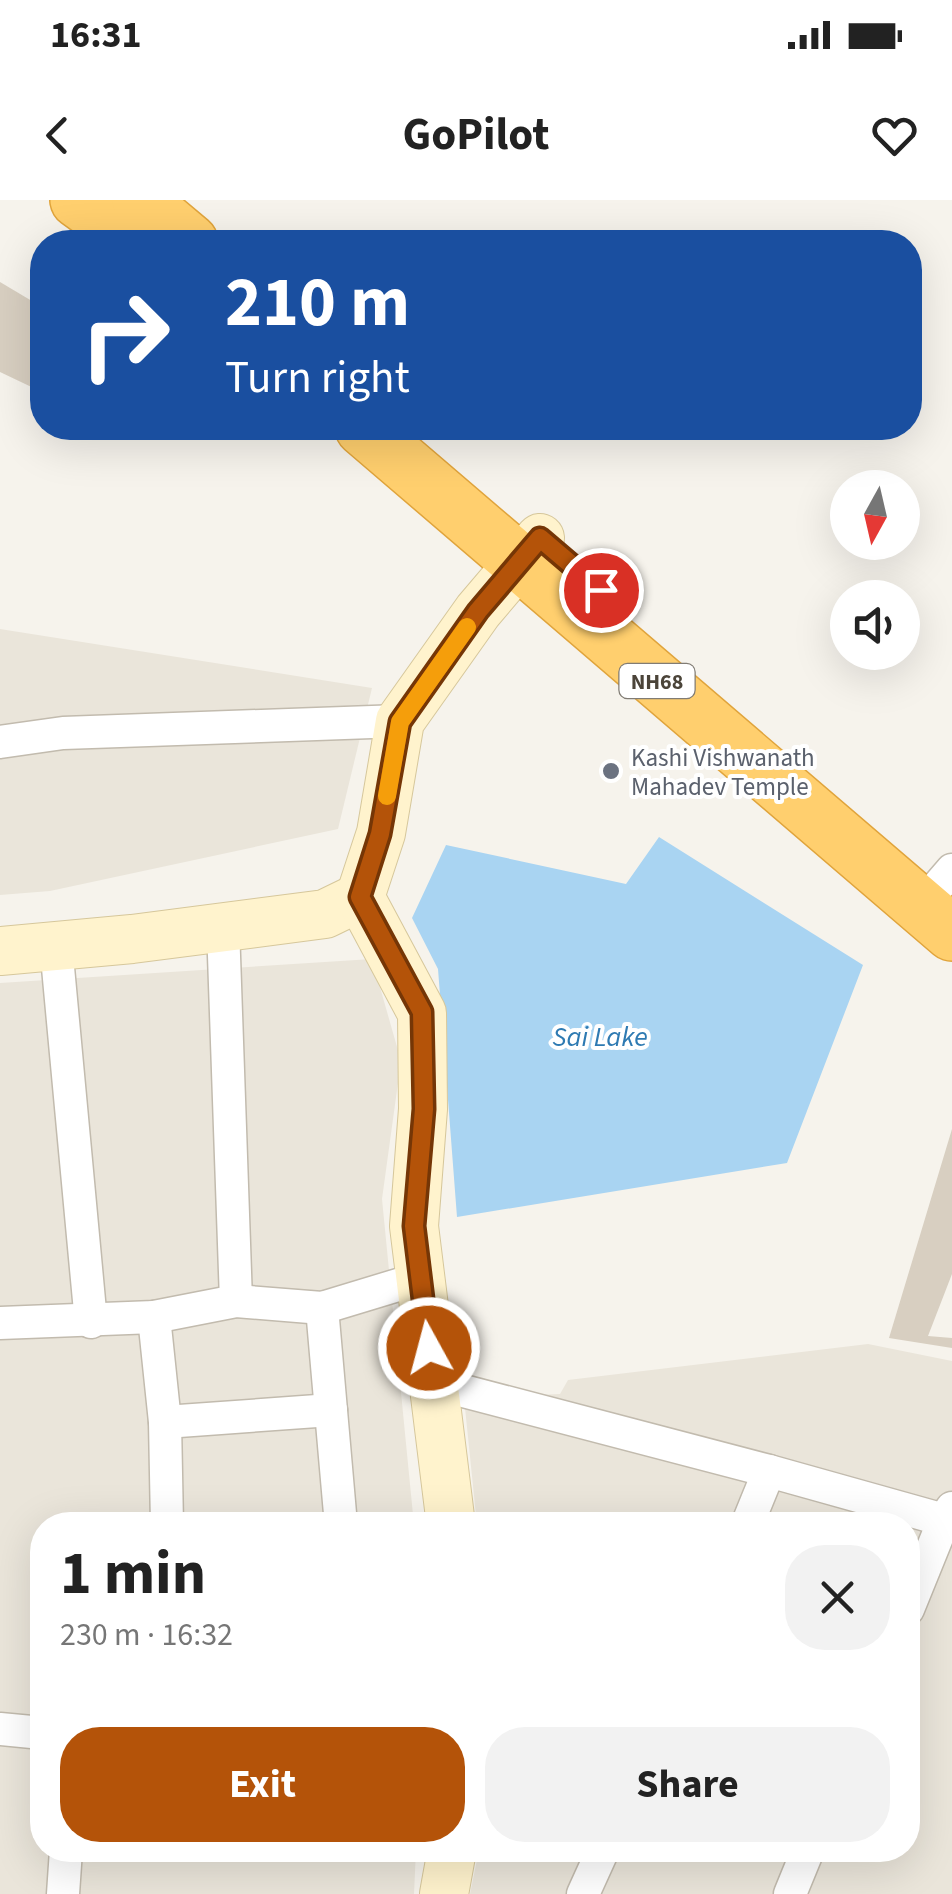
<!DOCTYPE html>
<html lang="en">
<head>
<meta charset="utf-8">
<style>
	:root { --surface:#fff; --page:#f2f2f2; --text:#222; --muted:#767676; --accent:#b45309 }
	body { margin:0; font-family:"Source Sans 3",sans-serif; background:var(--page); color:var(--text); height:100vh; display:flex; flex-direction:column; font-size:38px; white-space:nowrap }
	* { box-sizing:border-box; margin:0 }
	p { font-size:32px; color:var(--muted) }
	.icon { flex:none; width:55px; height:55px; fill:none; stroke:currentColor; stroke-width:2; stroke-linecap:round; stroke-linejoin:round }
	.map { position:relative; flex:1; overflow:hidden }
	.sheet { position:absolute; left:30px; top:1312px; width:890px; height:350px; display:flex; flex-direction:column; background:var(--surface); border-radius:40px; box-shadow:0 10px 40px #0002 }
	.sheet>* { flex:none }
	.guide { position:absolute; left:30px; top:30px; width:892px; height:210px; border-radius:40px; box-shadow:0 10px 40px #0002; background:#1a4fa0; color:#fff; overflow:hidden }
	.needle { width:65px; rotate:188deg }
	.tools { position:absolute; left:830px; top:270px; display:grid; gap:20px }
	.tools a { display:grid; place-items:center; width:90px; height:90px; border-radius:50%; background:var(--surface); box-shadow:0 10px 40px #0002; font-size:50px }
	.pin { position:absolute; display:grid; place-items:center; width:85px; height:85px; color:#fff; margin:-42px; border:5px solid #fff; border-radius:50%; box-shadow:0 2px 10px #0007 }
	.me { position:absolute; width:110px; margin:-55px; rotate:353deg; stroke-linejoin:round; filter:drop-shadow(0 0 8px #0008) }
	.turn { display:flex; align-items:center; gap:35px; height:210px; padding:0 30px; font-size:45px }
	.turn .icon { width:130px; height:130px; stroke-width:2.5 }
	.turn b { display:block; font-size:70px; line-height:85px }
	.round { display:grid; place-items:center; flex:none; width:105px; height:105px; border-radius:40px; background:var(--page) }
	.overview { display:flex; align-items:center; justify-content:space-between; height:170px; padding:0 30px }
	h1 { font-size:60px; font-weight:700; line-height:75px }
	.button { display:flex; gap:20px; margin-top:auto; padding:20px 30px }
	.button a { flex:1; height:115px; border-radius:40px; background:var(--accent); color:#fff; font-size:40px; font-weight:700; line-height:115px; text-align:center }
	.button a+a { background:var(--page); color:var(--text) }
	.status { display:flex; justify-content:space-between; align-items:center; height:70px; padding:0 50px; background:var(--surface); direction:ltr }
	.status svg { height:28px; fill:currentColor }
	header { display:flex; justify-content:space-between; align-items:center; height:130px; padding:0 30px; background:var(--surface); font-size:45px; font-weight:700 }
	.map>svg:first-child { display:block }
	.residential { fill:#eae5da }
	.water { fill:#a9d4f2 }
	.building { fill:#d8cfc1 }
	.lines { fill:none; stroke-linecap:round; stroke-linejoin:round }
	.street-casing { stroke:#c2bbae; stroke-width:35 }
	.secondary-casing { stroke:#d6c79b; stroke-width:50 }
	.highway-casing { stroke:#e0a43c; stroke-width:58 }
	.street { stroke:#fff; stroke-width:32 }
	.secondary { stroke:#fff3cd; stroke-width:48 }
	.highway { stroke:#ffcf6e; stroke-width:55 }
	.route-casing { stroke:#753606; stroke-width:25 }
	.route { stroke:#b45309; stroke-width:18 }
	.slow { stroke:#f59e0b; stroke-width:18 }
	.worship-dot { fill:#6b7280; stroke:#fff; stroke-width:4 }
	.labels { text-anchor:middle; stroke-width:8; stroke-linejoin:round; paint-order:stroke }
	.shield { fill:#fff; stroke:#817c74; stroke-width:2.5 }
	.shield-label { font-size:22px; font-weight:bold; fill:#4b4439 }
	.worship-label { font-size:25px; fill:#5b616d; stroke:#fff; text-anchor:start }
	.water-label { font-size:28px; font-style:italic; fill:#2e7ab2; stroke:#fff }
</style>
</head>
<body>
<div class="status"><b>16:31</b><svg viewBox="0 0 49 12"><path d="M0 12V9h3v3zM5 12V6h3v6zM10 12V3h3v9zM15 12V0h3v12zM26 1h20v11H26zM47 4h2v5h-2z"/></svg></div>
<header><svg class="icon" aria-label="back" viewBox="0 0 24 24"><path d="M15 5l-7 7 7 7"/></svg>GoPilot<svg class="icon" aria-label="heart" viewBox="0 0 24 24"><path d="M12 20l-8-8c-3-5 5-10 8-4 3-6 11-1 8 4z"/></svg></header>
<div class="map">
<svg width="952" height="1694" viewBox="0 0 952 1694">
	<rect width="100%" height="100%" fill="#f6f3ec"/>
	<!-- residential -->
	<g class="residential">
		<path d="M0,429L372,488L338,629L50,691L0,695Z"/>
		<path d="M372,759L401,861L382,999L414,1325H42V1650H416L414,1694H0V783Z"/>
		<path d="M868,1144L952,1161V1694H470L479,1650H908V1325H477L464,1198L560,1194L568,1180Z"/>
	</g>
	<!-- water -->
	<path class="water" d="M659,637L863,765L787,963L457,1017L438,769L412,718L446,645L626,684Z"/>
	<!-- building -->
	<g class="building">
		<path d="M0,82L42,107V192L0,172Z"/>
		<path d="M952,929V1074L928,1136L952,1138V1148L889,1138Z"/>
	</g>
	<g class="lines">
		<!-- street casing -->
		<g class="street-casing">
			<g id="street">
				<path d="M0,542L63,533L400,521"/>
				<path d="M920,707L952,670"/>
				<path d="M223,727L236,1101"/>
				<path d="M56,746L91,1122"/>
				<path d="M322,1108L341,1325"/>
				<path d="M154,1117L165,1222L167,1325"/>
				<path d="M0,1123L154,1117L236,1101L322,1108L421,1078"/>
				<path d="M433,1183L769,1271"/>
				<path d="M165,1222L331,1210"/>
				<path d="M747,1325L769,1271L944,1320L952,1308"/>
				<path d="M908,1409L944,1320"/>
				<path d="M0,1529L42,1533"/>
				<path d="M63,1694L66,1650"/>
				<path d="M583,1694L603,1650"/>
				<path d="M790,1694L808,1650"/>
			</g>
		</g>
		<!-- secondary casing -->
		<g class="secondary-casing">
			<g id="secondary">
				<path d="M0,751L132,739L325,714L360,697"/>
				<path d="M451,1325L414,1026L423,909L422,813L360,697L381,633L400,521L478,411L540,338"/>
				<path d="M444,1694L452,1650"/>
			</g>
		</g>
		<!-- highway casing -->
		<g class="highway-casing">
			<g id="highway">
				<path d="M78,0L136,42"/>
				<path d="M140,0L190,42"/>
				<path d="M363,228L952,733"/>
			</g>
		</g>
		<!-- street -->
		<use href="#street" class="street"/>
		<!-- secondary -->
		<use href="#secondary" class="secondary"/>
		<!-- highway -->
		<use href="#highway" class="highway"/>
	</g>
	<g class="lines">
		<!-- route casing -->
		<g class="route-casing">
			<path id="route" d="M429,1148L414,1026L424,909L422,812L360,697L380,634L400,522L478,411L540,338L601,390"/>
		</g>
		<!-- route -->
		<use href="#route" class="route"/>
		<!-- slow -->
		<path class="slow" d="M387,596L400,522L467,427"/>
	</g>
	<!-- markers -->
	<circle class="worship-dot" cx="611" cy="571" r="10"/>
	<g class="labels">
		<!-- shield labels -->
		<rect class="shield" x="619.5" y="464" width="75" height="34" rx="8"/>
		<g class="shield-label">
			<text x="657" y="489">NH68</text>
		</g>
		<!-- worship labels -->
		<g class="worship-label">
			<text x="631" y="566">Kashi Vishwanath<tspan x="631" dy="29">Mahadev Temple</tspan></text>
		</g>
		<!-- water labels -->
		<g class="water-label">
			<text x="600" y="846">Sai Lake</text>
		</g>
	</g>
</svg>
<div class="tools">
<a><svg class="needle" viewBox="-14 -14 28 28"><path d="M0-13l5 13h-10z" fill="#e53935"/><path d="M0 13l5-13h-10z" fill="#767676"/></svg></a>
<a><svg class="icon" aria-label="sound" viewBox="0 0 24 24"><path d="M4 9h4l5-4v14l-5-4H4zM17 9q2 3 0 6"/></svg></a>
</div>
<div class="pin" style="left:601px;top:390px;background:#d93025"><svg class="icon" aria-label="arrive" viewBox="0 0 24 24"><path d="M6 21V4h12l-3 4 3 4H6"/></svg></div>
<svg class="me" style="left:429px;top:1148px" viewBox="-20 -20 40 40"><circle r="17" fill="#b45309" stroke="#fff" stroke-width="3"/><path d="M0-11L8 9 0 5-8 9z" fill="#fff"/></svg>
<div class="guide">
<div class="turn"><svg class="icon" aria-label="right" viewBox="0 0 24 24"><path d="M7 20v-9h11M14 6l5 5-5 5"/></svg><div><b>210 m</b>Turn right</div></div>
</div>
<section class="sheet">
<div class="overview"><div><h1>1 min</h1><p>230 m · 16:32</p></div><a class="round"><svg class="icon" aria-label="close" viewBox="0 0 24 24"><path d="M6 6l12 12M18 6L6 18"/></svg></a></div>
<div class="button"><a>Exit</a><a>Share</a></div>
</section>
</div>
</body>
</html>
